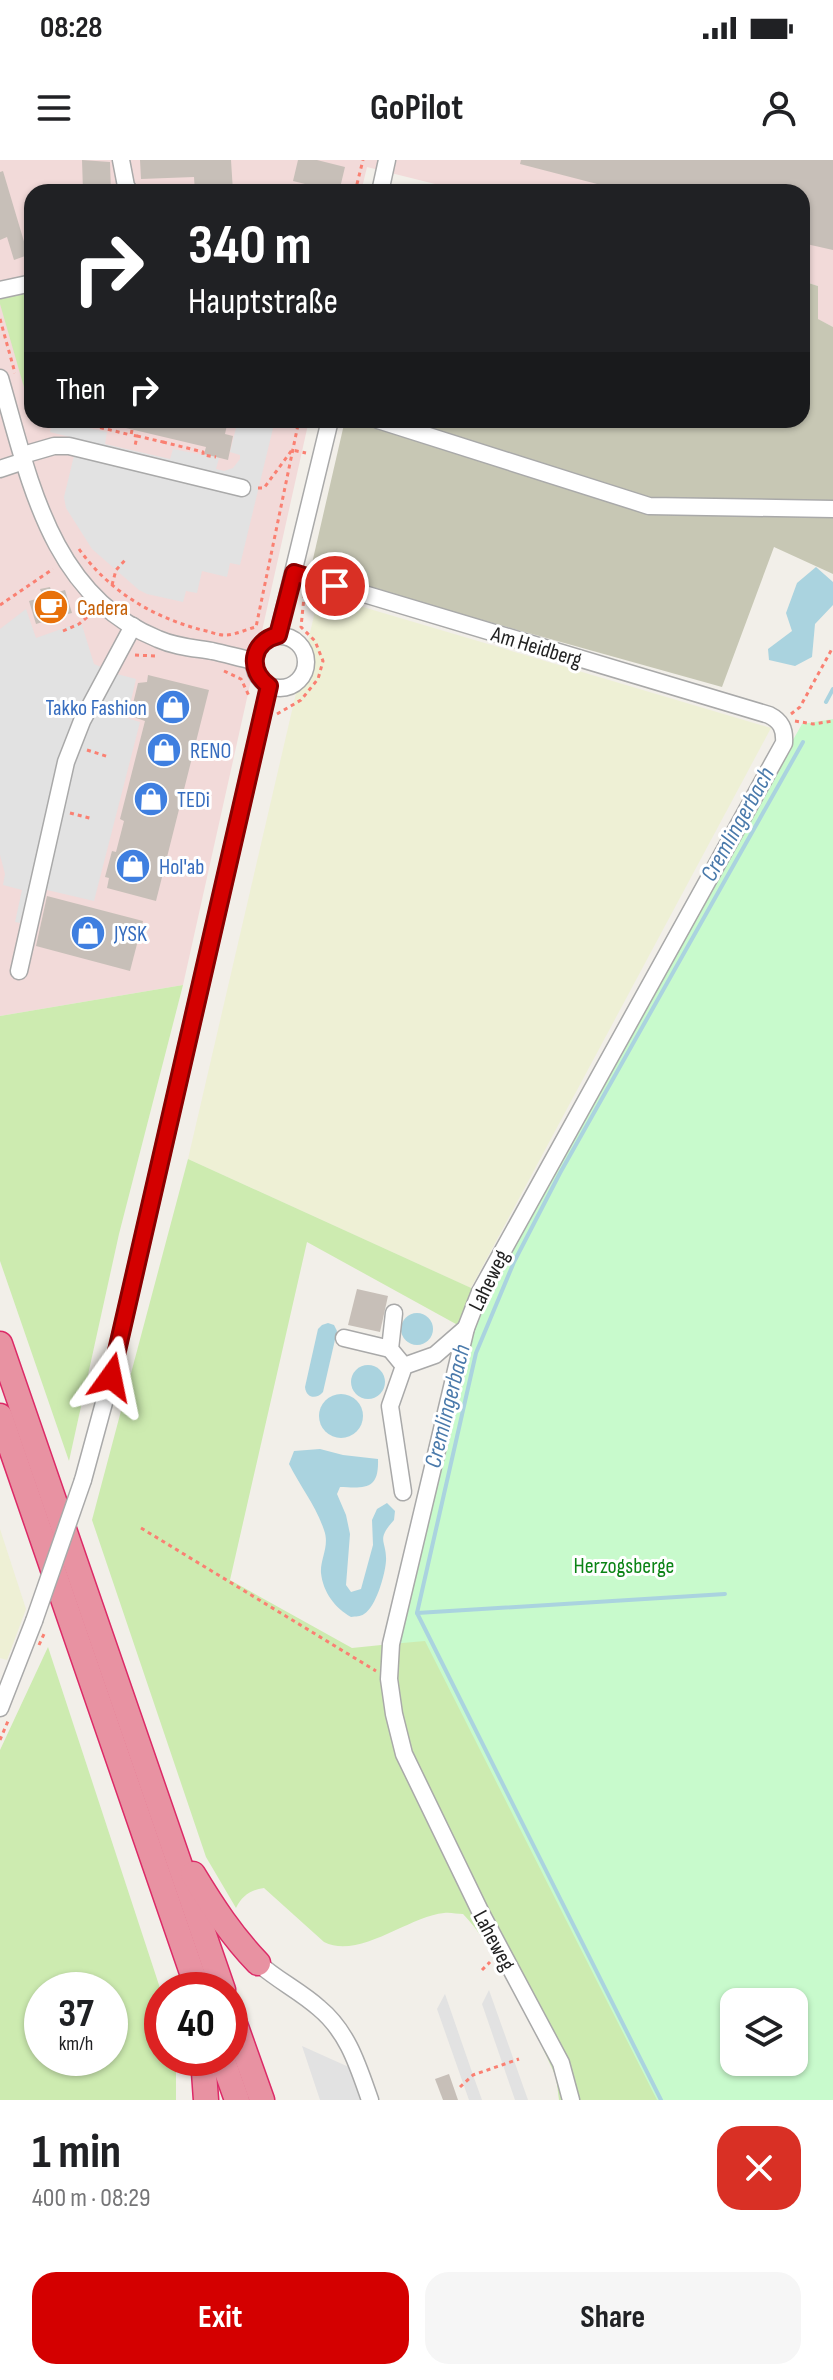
<!DOCTYPE html>
<html lang="en">
<head>
<meta charset="utf-8">
<style>
	:root { --surface:#fff; --page:#f6f6f6; --text:#202124; --muted:#757577; --accent:#d40000 }
	body { margin:0; font-family:"Sofia Sans Condensed",sans-serif; background:var(--page); color:var(--text); height:100vh; display:flex; flex-direction:column; font-size:30px; white-space:nowrap }
	* { box-sizing:border-box; margin:0 }
	p { font-size:26px; color:var(--muted) }
	.icon { flex:none; width:44px; height:44px; fill:none; stroke:currentColor; stroke-width:2; stroke-linecap:round; stroke-linejoin:round }
	.map { position:relative; height:1940px; overflow:hidden }
	.details { display:flex; flex-direction:column; background:var(--surface); flex:1 }
	.details>* { flex:none }
	.top-card { position:absolute; left:24px; top:24px; width:786px; height:244px; border-radius:24px; box-shadow:0 2px 6px #0004; background:#202124; color:#fff; overflow:hidden }
	.controls { position:absolute; left:720px; top:1828px; display:grid; gap:16px }
	.controls a { display:grid; place-items:center; width:88px; height:88px; border-radius:16px; background:var(--surface); box-shadow:0 2px 6px #0004; font-size:40px }
	.speed { position:absolute; left:24px; top:1812px; display:flex; gap:16px; font-size:40px; font-weight:700; text-align:center }
	.speed>* { display:grid; place-content:center; width:104px; height:104px; border-radius:50%; background:var(--surface); box-shadow:0 2px 6px #0004; line-height:1 }
	.speed small { font-size:20px; font-weight:400 }
	.speed .limit { border:12px solid #d22; background:#fff; color:#111 }
	.pin { position:absolute; display:grid; place-items:center; width:68px; height:68px; color:#fff; margin:-34px; border:4px solid #fff; border-radius:50%; box-shadow:0 2px 8px #0007 }
	.me { position:absolute; width:88px; margin:-44px; rotate:12deg; stroke-linejoin:round; filter:drop-shadow(0 0 6px #0008) }
	.turn { display:flex; align-items:center; gap:28px; height:168px; padding:0 32px; font-size:36px }
	.turn .icon { width:104px; height:104px; stroke-width:2.5 }
	.turn b { display:block; font-size:56px; line-height:68px }
	.then { display:flex; align-items:center; height:76px; padding:0 32px; background:#0003; gap:16px; font-size:30px }
	.round { display:grid; place-items:center; flex:none; width:84px; height:84px; border-radius:24px; background:var(--page) }
	.headline { display:flex; align-items:center; justify-content:space-between; height:136px; padding:0 32px }
	h1 { font-size:48px; font-weight:700; line-height:60px }
	.button { display:flex; gap:16px; margin-top:auto; padding:16px 32px }
	.button a { flex:1; height:92px; border-radius:24px; background:var(--accent); color:#fff; font-size:32px; font-weight:700; line-height:92px; text-align:center }
	.button a+a { background:var(--page); color:var(--text) }
	.status { display:flex; justify-content:space-between; align-items:center; height:56px; padding:0 40px; background:var(--surface); direction:ltr }
	.status svg { height:22px; fill:currentColor }
	header { display:flex; justify-content:space-between; align-items:center; height:104px; padding:0 32px; background:var(--surface); font-size:36px; font-weight:700 }
	.map>svg:first-child { display:block }
	.commercial { fill:#f2dad9 }
	.construction { fill:#c7c7b4 }
	.farmland { fill:#eef0d5 }
	.grass { fill:#cdebb0; fill-rule:evenodd }
	.park { fill:#c8facc; fill-rule:evenodd }
	.parking { fill:#e2e2e2 }
	.water { fill:#aad3df }
	.lines { fill:none; stroke-linecap:round; stroke-linejoin:round }
	.stream { stroke:#aad3df; stroke-width:4 }
	.building { fill:#c7bfb8 }
	.minor-casing { stroke:#a9a9a9; stroke-width:19 }
	.highway-casing { stroke:#dc2a67; stroke-width:27 }
	.path { stroke:#fa8072; stroke-width:3; stroke-dasharray:4 4; stroke-linecap:butt }
	.minor { stroke:#fff; stroke-width:16 }
	.highway { stroke:#e892a2; stroke-width:24 }
	.minor-bridge-casing { stroke:#a9a9a9; stroke-width:19; stroke-linecap:butt }
	.path-bridge { stroke:#fa8072; stroke-width:3; stroke-dasharray:4 4; stroke-linecap:butt }
	.minor-bridge { stroke:#fff; stroke-width:16 }
	.route-casing { stroke:#8a0000; stroke-width:20 }
	.route { stroke:#d40000; stroke-width:14 }
	.labels { text-anchor:middle; stroke-width:6; stroke-linejoin:round; paint-order:stroke }
	.food-label { font-size:22px; fill:#c56008; stroke:#fff; text-anchor:start }
	.street-label { font-size:22px; fill:#222; stroke:#fff }
	.shop-label { font-size:22px; fill:#366cbe; stroke:#fff; text-anchor:start }
	.park-label { font-size:22px; fill:#0c8416; stroke:#fff }
	.water-label { font-size:24px; font-style:italic; fill:#4a7aab; stroke:#fff }
</style>
</head>
<body>
<div class="status"><b>08:28</b><svg viewBox="0 0 49 12"><path d="M0 12V9h3v3zM5 12V6h3v6zM10 12V3h3v9zM15 12V0h3v12zM26 1h20v11H26zM47 4h2v5h-2z"/></svg></div>
<header><svg class="icon" aria-label="menu" viewBox="0 0 24 24"><path d="M4 6h16M4 12h16M4 18h16"/></svg>GoPilot<svg class="icon" aria-label="person" viewBox="0 0 24 24"><circle cx="12" cy="8" r="4"/><path d="M4 21q1-7 8-7t8 7"/></svg></header>
<div class="map">
<svg width="833" height="1940" viewBox="0 0 833 1940">
	<rect width="100%" height="100%" fill="#f2efe9"/>
	<!-- commercial -->
	<path class="commercial" d="M0,0H833V167L817,159L818,126L802,121V32H467L367,7L361,32H32V260H309L183,825L0,856Z"/>
	<!-- construction -->
	<path class="construction" d="M802,121L818,126V159L833,167V414L774,387L722,527L310,412L345,260H802Z"/>
	<!-- farmland -->
	<g class="farmland">
		<path d="M319,434L771,568L471,1128L188,999Z"/>
		<path d="M0,1369L26,1449L7,1500L0,1498Z"/>
	</g>
	<!-- grass -->
	<g class="grass">
		<path d="M32,129V255L0,144V137Z"/>
		<path d="M803,565L833,1940H559L556,1917L504,1804C488,1789 479,1770 463,1754C457,1754 450,1752 444,1753C409,1756 359,1800 324,1782L264,1728C250,1730 242,1736 236,1748L206,1697L92,1360L188,999L480,1132ZM307,1082L465,1169L391,1484L352,1488L230,1420ZM734,1842H794V1902H734Z"/>
		<path d="M183,825L119,1074L69,1301L0,1101V856Z"/>
		<path d="M48,1487L159,1825L162,1838V1898H176V1940H0V1590ZM42,1830H110V1898H42Z"/>
	</g>
	<!-- park -->
	<path class="park" d="M833,559V1940H657L425,1481L391,1484L480,1132L802,564ZM734,1842H794V1902H734Z"/>
	<!-- parking -->
	<g class="parking">
		<path d="M53,260L107,272L105,284L170,299L173,289L219,298L216,309L224,311L233,308L240,299V295L230,292L238,260H275L240,405L230,403L227,417L202,411L197,433L186,431L183,442L147,434L139,430L92,389L66,348L64,337L78,279L50,272Z"/>
		<path d="M26,449L36,478L81,462L94,504L117,514L136,519L127,558L140,562L94,741L30,726L20,763L15,762L22,730L3,725L5,714L0,695V469Z"/>
		<path d="M489,1830L528,1940H515L482,1844Z"/>
		<path d="M445,1834L473,1915L482,1940H469L437,1849Z"/>
		<path d="M302,1886L351,1908L362,1940H320Z"/>
	</g>
	<!-- water -->
	<g class="water">
		<path d="M816,407L833,422V445L815,464L812,497L795,506L769,500L768,489L792,471L786,453L797,423Z"/>
		<circle cx="417" cy="1169" r="16"/>
		<path d="M328,1163L334,1165L337,1171L323,1232C316,1240 306,1238 305,1227L318,1169L322,1165Z"/>
		<circle cx="368" cy="1222" r="17"/>
		<circle cx="341" cy="1256" r="22"/>
		<path d="M320,1289L343,1295L378,1299C379,1330 366,1328 340,1327L337,1334L346,1355L350,1374L346,1425L351,1432L361,1429L373,1385L372,1360L377,1349L387,1343L395,1351L394,1360C375,1381 387,1380 386,1401C385,1415 376,1447 364,1454C360,1457 356,1456 351,1457C335,1448 323,1432 321,1413C320,1399 330,1386 324,1370C316,1346 300,1326 289,1304L294,1291Z"/>
	</g>
	<g class="lines">
		<!-- stream -->
		<g class="stream">
			<path d="M826,542L833,529"/>
			<path d="M417,1453L725,1434"/>
			<path d="M661,1940L417,1453L476,1193L514,1102L560,1013L803,582"/>
		</g>
	</g>
	<!-- building -->
	<g class="building">
		<path d="M82,0L110,2L111,32H83Z"/>
		<path d="M140,0H231L233,32H195L194,17L141,19Z"/>
		<path d="M298,0H317L345,7L339,32H308L309,25L293,21Z"/>
		<path d="M521,0H833V90L802,83V32H628L520,4Z"/>
		<path d="M3,11L28,95L14,100L7,77L0,80V12Z"/>
		<path d="M110,260H228L225,274L233,276L228,300L204,294L206,287L109,264Z"/>
		<path d="M50,427L52,434L65,430L72,453L60,456L61,461L50,464L49,460L36,464L29,441L43,437L40,429Z"/>
		<path d="M148,515L209,530L156,741L107,728L109,718L105,717L112,691L116,692L124,661L120,659L145,561L130,556L138,523L147,522Z"/>
		<path d="M47,736L143,761L130,811L36,786Z"/>
		<path d="M357,1129L388,1136L380,1172L348,1165Z"/>
		<path d="M449,1914L458,1940H443L435,1919Z"/>
	</g>
	<g class="lines">
		<!-- minor casing -->
		<g class="minor-casing">
			<g id="minor">
				<path d="M121,0L126,26L130,32"/>
				<path d="M380,32L387,0"/>
				<path d="M0,130L32,123"/>
				<path d="M0,218C29,317 50,436 158,479C176,487 194,488 212,491C226,494 240,498 254,501"/>
				<path d="M378,260L649,346L833,349"/>
				<path d="M23,295L54,286H69L242,328"/>
				<path d="M0,309L24,301"/>
				<path d="M294,413L769,555C781,561 785,569 784,583L480,1132L466,1168L391,1484L389,1519L394,1554L404,1594L481,1753L561,1903L571,1940"/>
				<path d="M278,475L330,260"/>
				<circle cx="280" cy="502" r="26"/>
				<path d="M19,811L66,602L82,561L133,466"/>
				<path d="M394,1153L390,1189L404,1206"/>
				<path d="M344,1178L390,1189"/>
				<path d="M83,1320L111,1217L269,526"/>
				<path d="M403,1332L390,1246L404,1206L435,1195L466,1168"/>
				<path d="M0,1548L34,1461"/>
				<path d="M258,1803C277,1820 300,1831 319,1848C348,1872 358,1906 370,1940"/>
			</g>
		</g>
		<!-- highway casing -->
		<g class="highway-casing">
			<g id="highway">
				<path d="M0,1184L223,1830"/>
				<path d="M0,1256L198,1830"/>
				<path d="M193,1714C213,1747 232,1776 258,1803"/>
				<path d="M230,1850L262,1940"/>
				<path d="M203,1898L206,1940"/>
				<path d="M222,1898L237,1940"/>
			</g>
		</g>
		<!-- path -->
		<g class="path">
			<path d="M355,32L363,0"/>
			<path d="M0,159L15,213"/>
			<path d="M69,260L131,275"/>
			<path d="M132,270L131,275L137,276L135,286"/>
			<path d="M137,276L163,282L164,278"/>
			<path d="M163,282L203,292V295L216,297"/>
			<path d="M258,328H264L292,290L306,293"/>
			<path d="M79,389C109,431 152,457 202,470C209,471 219,476 226,475C235,475 247,469 256,467L299,260"/>
			<path d="M112,425L116,410L127,398"/>
			<path d="M0,445L53,409"/>
			<path d="M63,471L79,464L92,453"/>
			<path d="M135,495L156,496"/>
			<path d="M224,511L241,519L250,538"/>
			<path d="M277,554L301,540L318,519L323,501L315,481L301,467L304,437"/>
			<path d="M791,554L800,547L833,487"/>
			<path d="M795,561L813,564L833,561"/>
			<path d="M87,590L109,597"/>
			<path d="M70,653L93,659"/>
			<path d="M141,1368L376,1511"/>
			<path d="M0,1580L8,1561"/>
			<path d="M482,1810L490,1802"/>
			<path d="M460,1927L473,1915L519,1899"/>
		</g>
		<!-- minor -->
		<use href="#minor" class="minor"/>
		<!-- highway -->
		<use href="#highway" class="highway"/>
		<!-- minor-bridge casing -->
		<g class="minor-bridge-casing">
			<path id="minor-bridge" d="M34,1461L83,1320"/>
		</g>
		<!-- path-bridge -->
		<path class="path-bridge" d="M39,1485L44,1474"/>
		<!-- minor-bridge -->
		<use href="#minor-bridge" class="minor-bridge"/>
	</g>
	<g class="lines">
		<!-- route casing -->
		<g class="route-casing">
			<path id="route" d="M111,1217L269,526C247,510 251,482 278,475L294,413L335,426"/>
		</g>
		<!-- route -->
		<use href="#route" class="route"/>
	</g>
	<!-- icons -->
	<defs>
		<g id="cafe-disc" transform="scale(1.8)"><circle r="9.5" fill="#e8710a" stroke="#fff"/><path d="M-5.5-4.5H6V0H3Q3 3.5 0 3.5H-2.5Q-5.5 3.5-5.5 0ZM3-3.2v2h1.7v-2ZM-6 4.5H4V6H-6Z" fill="#fff"/></g>
		<g id="shop-disc" transform="scale(1.8)"><circle r="9.5" fill="#3f7fe0" stroke="#fff"/><path d="M-5-2.5h2.3a2.7 3.5 0 0 1 5.4 0H5L5.5 6h-11ZM-1.5-2.5h3a1.5 2.3 0 0 0-3 0Z" fill="#fff"/></g>
	</defs>
	<g fill-rule="evenodd">
		<use href="#cafe-disc" x="51" y="447"/>
		<use href="#shop-disc" x="173" y="547"/>
		<use href="#shop-disc" x="164" y="590"/>
		<use href="#shop-disc" x="151" y="639"/>
		<use href="#shop-disc" x="133" y="706"/>
		<use href="#shop-disc" x="88" y="773"/>
	</g>
	<g class="labels">
		<!-- food labels -->
		<g class="food-label">
			<text x="77" y="455">Cadera</text>
		</g>
		<!-- street labels -->
		<g class="street-label">
			<text transform="translate(537 486) rotate(17)" y="8">Am Heidberg</text>
			<text transform="translate(488 1120) rotate(-64)" y="8">Laheweg</text>
			<text transform="translate(495 1780) rotate(62)" y="8">Laheweg</text>
		</g>
		<!-- shop labels -->
		<g class="shop-label">
			<text x="147" y="555" text-anchor="end">Takko Fashion</text>
			<text x="190" y="598">RENO</text>
			<text x="177" y="647">TEDi</text>
			<text x="159" y="714">Hol'ab</text>
			<text x="114" y="781">JYSK</text>
		</g>
		<!-- park labels -->
		<g class="park-label">
			<text x="624" y="1413">Herzogsberge</text>
		</g>
		<!-- water labels -->
		<g class="water-label">
			<text transform="translate(737 664) rotate(-61)" y="8">Cremlingerbach</text>
			<text transform="translate(447 1246) rotate(-76)" y="8">Cremlingerbach</text>
		</g>
	</g>
</svg>
<div class="controls">
<a><svg class="icon" aria-label="layers" viewBox="0 0 24 24"><path d="M12 4l9 5-9 5-9-5zM3 14l9 5 9-5"/></svg></a>
</div>
<div class="speed"><div>37<small>km/h</small></div><div class="limit">40</div></div>
<div class="pin" style="left:335px;top:426px;background:#d93025"><svg class="icon" aria-label="arrive" viewBox="0 0 24 24"><path d="M6 21V4h12l-3 4 3 4H6"/></svg></div>
<svg class="me" style="left:111px;top:1217px" viewBox="-20 -20 40 40"><path d="M0-17L14 15 0 8-14 15z" fill="#d40000" stroke="#fff" stroke-width="4"/></svg>
<div class="top-card">
<div class="turn"><svg class="icon" aria-label="right" viewBox="0 0 24 24"><path d="M7 20v-9h11M14 6l5 5-5 5"/></svg><div><b>340 m</b>Hauptstraße</div></div>
<div class="then">Then<svg class="icon" aria-label="right" viewBox="0 0 24 24"><path d="M7 20v-9h11M14 6l5 5-5 5"/></svg></div>
</div>
</div>
<section class="details">
<div class="headline"><div><h1>1 min</h1><p>400 m · 08:29</p></div><a class="round" style="background:#d93025;color:#fff"><svg class="icon" aria-label="close" viewBox="0 0 24 24"><path d="M6 6l12 12M18 6L6 18"/></svg></a></div>
<div class="button"><a>Exit</a><a>Share</a></div>
</section>
</body>
</html>
